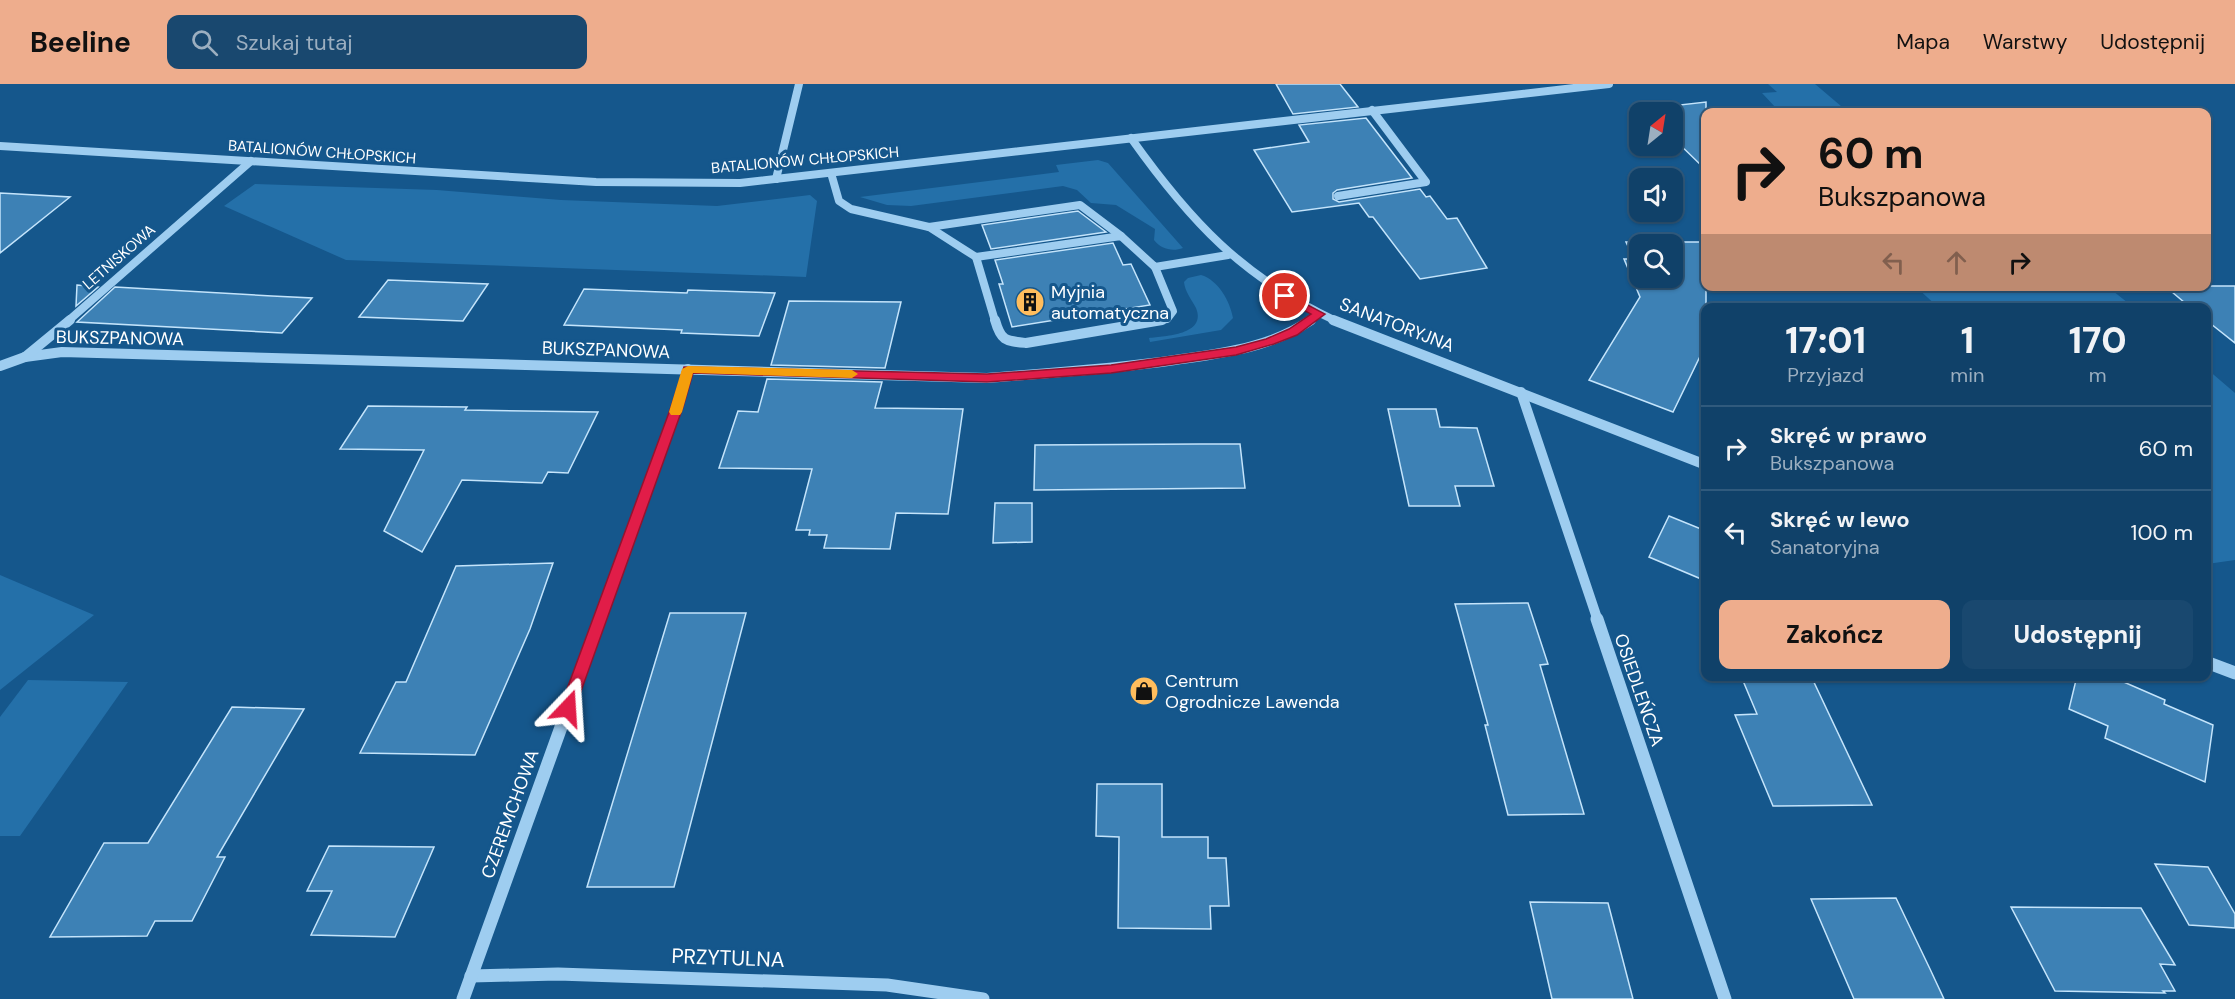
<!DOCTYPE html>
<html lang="pl">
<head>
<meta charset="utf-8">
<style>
	:root { --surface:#104169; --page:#19486f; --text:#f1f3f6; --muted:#9cafc0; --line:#305a7d; --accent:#eead8d }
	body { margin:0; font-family:"DM Sans",sans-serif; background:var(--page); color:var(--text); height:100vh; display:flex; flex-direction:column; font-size:22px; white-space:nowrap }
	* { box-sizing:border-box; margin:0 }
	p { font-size:20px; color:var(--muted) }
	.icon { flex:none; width:33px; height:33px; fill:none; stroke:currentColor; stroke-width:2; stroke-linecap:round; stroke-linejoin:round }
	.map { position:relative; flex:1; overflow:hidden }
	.details { position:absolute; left:1701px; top:219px; width:510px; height:378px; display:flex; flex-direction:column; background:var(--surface); border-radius:12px; box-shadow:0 2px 4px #0004,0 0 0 2px var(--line) }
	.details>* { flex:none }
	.hud { position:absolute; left:1701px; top:24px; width:510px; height:183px; border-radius:12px; box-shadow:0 2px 4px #0004,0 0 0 2px var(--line); background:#eead8d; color:#111; overflow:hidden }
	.needle { width:39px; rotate:30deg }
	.buttons { position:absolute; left:1629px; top:18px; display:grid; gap:12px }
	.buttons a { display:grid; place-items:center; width:54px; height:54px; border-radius:12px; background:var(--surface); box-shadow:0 2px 4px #0004,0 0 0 2px var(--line); font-size:30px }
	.pin { position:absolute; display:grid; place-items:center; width:51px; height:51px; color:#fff; margin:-26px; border:3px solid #fff; border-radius:50%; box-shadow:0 2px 6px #0007 }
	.me { position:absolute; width:66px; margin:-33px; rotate:20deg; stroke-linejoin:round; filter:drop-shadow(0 0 4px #0008) }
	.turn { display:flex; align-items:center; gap:21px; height:126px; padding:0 18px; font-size:27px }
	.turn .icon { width:78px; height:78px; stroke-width:2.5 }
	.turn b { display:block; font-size:42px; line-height:51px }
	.lanes { display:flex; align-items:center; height:57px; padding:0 18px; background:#0003; justify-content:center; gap:30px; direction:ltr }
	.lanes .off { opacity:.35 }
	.eta { display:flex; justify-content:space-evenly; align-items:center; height:102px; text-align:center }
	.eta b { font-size:36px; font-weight:800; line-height:42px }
	.action { display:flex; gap:12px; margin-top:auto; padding:12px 18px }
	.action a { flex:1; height:69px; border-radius:12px; background:var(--accent); color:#111; font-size:24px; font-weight:800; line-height:69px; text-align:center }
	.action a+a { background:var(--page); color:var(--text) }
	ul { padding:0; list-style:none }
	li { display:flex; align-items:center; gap:18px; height:84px; padding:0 18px; border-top:2px solid var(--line) }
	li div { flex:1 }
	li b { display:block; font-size:22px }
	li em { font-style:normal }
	header { display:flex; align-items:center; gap:36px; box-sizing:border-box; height:84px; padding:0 30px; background:var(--accent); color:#111 }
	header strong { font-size:28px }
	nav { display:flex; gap:33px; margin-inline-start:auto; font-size:21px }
	.search { width:420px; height:54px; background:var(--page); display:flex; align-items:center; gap:15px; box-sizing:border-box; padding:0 21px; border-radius:12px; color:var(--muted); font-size:22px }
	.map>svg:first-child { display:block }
	.green { fill:#2470a9 }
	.building { fill:#3d81b5; stroke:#c4e4fb; stroke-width:1.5; fill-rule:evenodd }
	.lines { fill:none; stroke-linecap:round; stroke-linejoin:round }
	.minor-far2 { stroke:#9ecdf0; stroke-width:8 }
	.minor-far1 { stroke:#9ecdf0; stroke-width:10 }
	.minor { stroke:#9ecdf0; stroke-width:13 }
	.route { fill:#e11d48; stroke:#92132f; stroke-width:1.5 }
	.slow { fill:#f59e0b }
	.labels { text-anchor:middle; stroke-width:6; stroke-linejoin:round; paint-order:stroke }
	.far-street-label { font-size:15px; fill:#fff; stroke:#15578c }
	.poi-label { font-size:18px; fill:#fff; stroke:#15578c; text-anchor:start }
	.street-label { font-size:18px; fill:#fff; stroke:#15578c }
	.near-street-label { font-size:21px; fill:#fff; stroke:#15578c }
</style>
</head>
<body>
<header>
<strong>Beeline</strong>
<div class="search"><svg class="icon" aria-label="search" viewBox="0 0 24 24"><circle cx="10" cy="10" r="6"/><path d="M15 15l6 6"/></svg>Szukaj tutaj</div>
<nav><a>Mapa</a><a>Warstwy</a><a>Udostępnij</a></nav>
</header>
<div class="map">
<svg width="2235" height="915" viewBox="0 0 2235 915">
	<rect width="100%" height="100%" fill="#15578c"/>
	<!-- green -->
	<g class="green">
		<path d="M1768,0H1815L1848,28H1773L1770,25L1776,24L1762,9L1777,8Z"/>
		<path d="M1098,76L1108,79L1183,164C1172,168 1161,165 1154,156L1155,145L1116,121L1091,119L1077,106L1063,102L911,122L887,121L860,113L1059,88L1056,81Z"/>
		<path d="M255,100L437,106L561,116L717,122L810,111L817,117L806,193L346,176L224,122Z"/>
		<path d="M1201,191C1218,196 1230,217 1233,234L1221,246L1150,258L1149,254C1165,252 1207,251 1196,224C1192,216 1185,208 1184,198L1188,194Z"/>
		<path d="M1916,203H2108L2133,223H1938Z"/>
		<path d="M2207,285L2235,309V476L2207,480Z"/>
		<path d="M0,491L94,531L0,606Z"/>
		<path d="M28,596L128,598L20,752H0V633Z"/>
	</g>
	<!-- building -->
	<g class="building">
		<path d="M1276,0H1340L1358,23L1293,30Z"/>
		<path d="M1706,18V86L1672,53V28H1647L1644,25Z"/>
		<path d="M1366,34L1412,94L1337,106L1333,109V115L1339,118L1420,105L1426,113L1430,112L1447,135L1457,134L1487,184L1420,195L1373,133H1369L1359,119L1292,128L1254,66L1309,58L1299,41Z"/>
		<path d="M0,109L70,113L0,169Z"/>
		<path d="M1078,127L1106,148L991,165L982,141Z"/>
		<path d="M1626,158H1706V260L1673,328L1589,296L1640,213L1624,175H1634ZM1640,160H1672V194H1640Z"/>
		<path d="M1113,159L1123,181L1131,180L1150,221L1012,243L999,200H1003L995,176Z"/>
		<path d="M388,196L488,200L463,237L359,233Z"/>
		<path d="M77,201L98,203L76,222Z"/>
		<path d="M2165,202H2235V259L2206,236V224H2191Z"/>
		<path d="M115,203L272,212L312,214L282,249L77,238Z"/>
		<path d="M584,205L687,209L688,206L775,209L759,252L681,249L682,246L564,241Z"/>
		<path d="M789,217L901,218L885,284L771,281Z"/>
		<path d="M767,295L882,298L875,324L963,325L948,430L896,429L890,465L824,464L827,451H809L810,446H796L812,385L719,384L738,327L758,328Z"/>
		<path d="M368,322L467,323L465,326L598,328L568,389L548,388L542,399L462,396L422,468L384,447L424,366L340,365Z"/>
		<path d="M1388,325H1436L1440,343L1477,344L1494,402H1455L1460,422H1409Z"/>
		<path d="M1200,360H1240L1245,404L1034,406L1035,361Z"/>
		<path d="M995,419H1032V458L993,459Z"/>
		<path d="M1669,432L1706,447V497L1649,473Z"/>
		<path d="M553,479L530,545L475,671L360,669L396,598H406L456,482Z"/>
		<path d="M1528,519L1548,580L1540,581L1584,730L1508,731L1485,641H1488L1455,520Z"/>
		<path d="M670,529H746L674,803H587Z"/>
		<path d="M1741,592H1811L1872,721L1773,722L1735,631L1757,630Z"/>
		<path d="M2077,592H2110L2165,616L2164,620L2213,641L2205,698L2105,654L2108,642L2069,625Z"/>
		<path d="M232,623L304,625L217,773H225L192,837H155L147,852L50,853L104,759H148Z"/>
		<path d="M1097,700H1162V753H1208V774H1226L1229,822H1210L1211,845L1118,844L1119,753L1096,752Z"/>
		<path d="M329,762L434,763L395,853L311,851L332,807H307Z"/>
		<path d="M2155,780L2208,783L2235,830V844L2189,841Z"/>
		<path d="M1896,814L1930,885L1944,915H1854L1811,815Z"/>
		<path d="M1530,818L1608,819L1633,915H1552Z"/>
		<path d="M2011,823L2141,824L2175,881L2160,880L2175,907H2163L2165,909L2055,907Z"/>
	</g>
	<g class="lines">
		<!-- minor-far2 -->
		<g class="minor-far2">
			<path d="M1131,54C1190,137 1242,193 1336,237"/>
			<path d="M0,62L596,98L740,99L1609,0"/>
			<path d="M831,89L839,117L851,125L929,143L976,173L1121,152L1155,183L1228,171"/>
			<path d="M776,95L799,0"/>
			<path d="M1338,112L1426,98L1372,26"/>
			<path d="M929,143L1080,121L1121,152"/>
			<path d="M976,173L995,237"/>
			<path d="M68,237L251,77"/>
			<path d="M1153,237L1167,235L1173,227L1155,183"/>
			<path d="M1308,237L1319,230"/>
		</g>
		<!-- minor-far1 -->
		<g class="minor-far1">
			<path d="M995,236C1001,257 1005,257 1026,259L1162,236"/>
			<path d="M1333,236L1706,381"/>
			<path d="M25,273L62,268L987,294C1050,289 1113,285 1175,276C1223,269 1270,264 1311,236"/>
			<path d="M0,282L25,273L70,236"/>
			<path d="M1521,308L1598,537"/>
			<path d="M600,537L677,323L688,285"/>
		</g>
		<!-- minor -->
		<g class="minor">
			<path d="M1597,535L1725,915"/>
			<path d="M2206,578L2235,589"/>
			<path d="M471,892L558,890L887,901L983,915"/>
			<path d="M463,915L600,535"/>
		</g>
	</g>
	<!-- route -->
	<path class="route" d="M1285,209L1325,230L1297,251L1274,260L1236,271L1111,289L987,298L693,289L683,323L575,624L573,628L568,630L562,628L560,624L671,323L684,283L987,290L1111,281L1236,263L1266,255L1289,245L1311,230L1281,214V210Z"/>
	<!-- slow -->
	<path class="slow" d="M688,282L852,286L858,290L852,294L693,289L682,328L680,331H671L669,328L682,285Z"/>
	<!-- icons -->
	<defs>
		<g id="building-disc" transform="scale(1.5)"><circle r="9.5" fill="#ffbd5d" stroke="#15578c"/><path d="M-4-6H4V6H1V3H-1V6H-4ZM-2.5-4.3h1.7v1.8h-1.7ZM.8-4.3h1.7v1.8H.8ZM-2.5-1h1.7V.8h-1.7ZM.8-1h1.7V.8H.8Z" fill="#111"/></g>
		<g id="shop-disc" transform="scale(1.5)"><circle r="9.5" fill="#ffbd5d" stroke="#15578c"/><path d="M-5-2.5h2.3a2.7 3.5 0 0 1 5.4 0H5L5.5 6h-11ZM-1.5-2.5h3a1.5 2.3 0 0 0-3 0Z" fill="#111"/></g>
	</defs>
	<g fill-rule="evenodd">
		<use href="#building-disc" x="1030" y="218"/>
		<use href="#shop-disc" x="1144" y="607"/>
	</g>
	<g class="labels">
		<!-- far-street labels -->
		<g class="far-street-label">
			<text transform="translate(322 68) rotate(4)" y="5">BATALIONÓW CHŁOPSKICH</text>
			<text transform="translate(805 76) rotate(-5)" y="5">BATALIONÓW CHŁOPSKICH</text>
			<text transform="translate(119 173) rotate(-41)" y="5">LETNISKOWA</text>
		</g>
		<!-- poi labels -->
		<g class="poi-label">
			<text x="1051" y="214">Myjnia<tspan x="1051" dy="21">automatyczna</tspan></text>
			<text x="1165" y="603">Centrum<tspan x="1165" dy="21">Ogrodnicze Lawenda</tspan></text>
		</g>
		<!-- street labels -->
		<g class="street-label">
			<text transform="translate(1397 241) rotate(21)" y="6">SANATORYJNA</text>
			<text transform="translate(120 254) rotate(1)" y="6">BUKSZPANOWA</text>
			<text transform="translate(606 266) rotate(2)" y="6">BUKSZPANOWA</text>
			<text transform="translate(1639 606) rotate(71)" y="6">OSIEDLEŃCZA</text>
			<text transform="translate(510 730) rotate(-70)" y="6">CZEREMCHOWA</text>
		</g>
		<!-- near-street labels -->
		<g class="near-street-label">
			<text transform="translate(728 874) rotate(2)" y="7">PRZYTULNA</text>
		</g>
	</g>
</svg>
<div class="buttons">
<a><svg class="needle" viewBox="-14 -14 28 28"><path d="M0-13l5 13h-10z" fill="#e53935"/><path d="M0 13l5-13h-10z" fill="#9cafc0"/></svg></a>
<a><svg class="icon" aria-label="sound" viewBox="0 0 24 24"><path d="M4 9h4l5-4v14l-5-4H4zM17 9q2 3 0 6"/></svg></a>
<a><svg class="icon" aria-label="search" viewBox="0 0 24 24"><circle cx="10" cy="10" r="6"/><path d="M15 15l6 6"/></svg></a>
</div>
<div class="pin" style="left:1285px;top:212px;background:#d93025"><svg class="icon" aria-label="arrive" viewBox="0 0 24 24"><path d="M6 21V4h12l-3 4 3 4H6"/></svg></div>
<svg class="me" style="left:568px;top:624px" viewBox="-20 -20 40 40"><path d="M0-17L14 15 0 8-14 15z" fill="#e11d48" stroke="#fff" stroke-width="4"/></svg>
<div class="hud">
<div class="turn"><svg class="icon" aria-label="right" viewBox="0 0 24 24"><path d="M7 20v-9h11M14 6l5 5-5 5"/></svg><div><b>60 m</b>Bukszpanowa</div></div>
<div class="lanes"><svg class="icon off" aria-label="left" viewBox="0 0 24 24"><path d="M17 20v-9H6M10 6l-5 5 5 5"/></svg><svg class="icon off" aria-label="ahead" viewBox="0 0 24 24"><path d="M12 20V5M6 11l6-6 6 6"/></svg><svg class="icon" aria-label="right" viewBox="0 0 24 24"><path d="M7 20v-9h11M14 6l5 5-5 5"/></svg></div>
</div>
<section class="details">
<div class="eta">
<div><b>17:01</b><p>Przyjazd</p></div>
<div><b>1</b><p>min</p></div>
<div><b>170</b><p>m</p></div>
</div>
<ul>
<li><svg class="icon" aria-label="right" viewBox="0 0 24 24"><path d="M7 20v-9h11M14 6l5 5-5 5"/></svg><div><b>Skręć w prawo</b><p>Bukszpanowa</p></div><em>60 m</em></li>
<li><svg class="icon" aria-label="left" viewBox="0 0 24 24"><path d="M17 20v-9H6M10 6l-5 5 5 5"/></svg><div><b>Skręć w lewo</b><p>Sanatoryjna</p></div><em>100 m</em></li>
</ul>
<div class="action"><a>Zakończ</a><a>Udostępnij</a></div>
</section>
</div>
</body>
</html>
